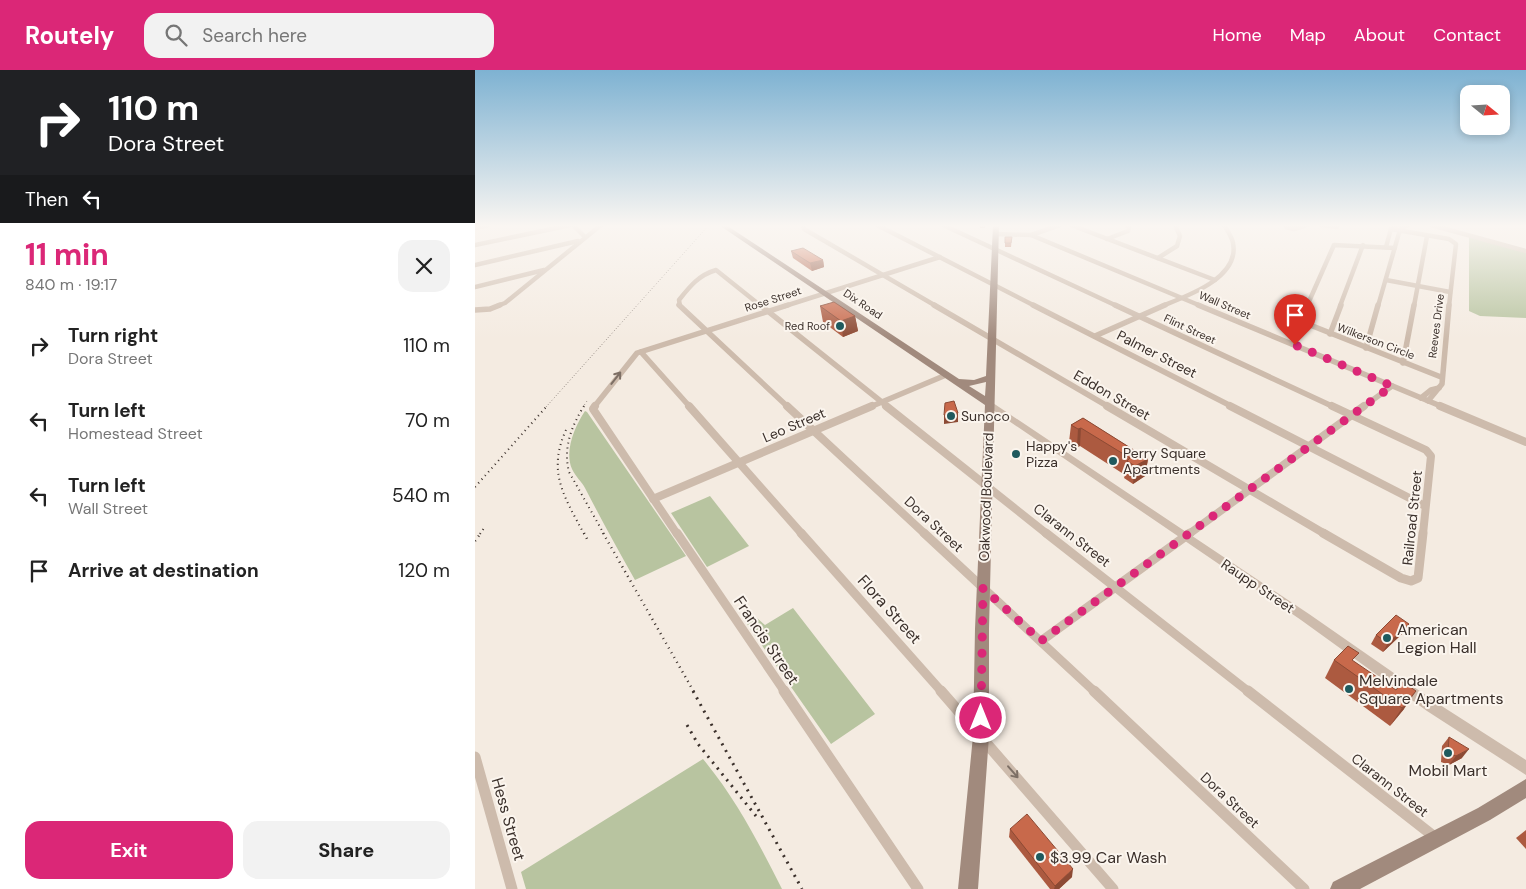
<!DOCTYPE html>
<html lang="en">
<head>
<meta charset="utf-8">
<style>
	:root { --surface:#fff; --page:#f2f2f2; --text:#222; --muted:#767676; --accent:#db2777 }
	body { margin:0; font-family:"DM Sans",sans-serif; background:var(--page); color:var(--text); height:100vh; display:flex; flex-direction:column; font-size:19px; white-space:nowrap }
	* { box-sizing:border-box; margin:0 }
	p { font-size:16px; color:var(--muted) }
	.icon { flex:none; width:28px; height:28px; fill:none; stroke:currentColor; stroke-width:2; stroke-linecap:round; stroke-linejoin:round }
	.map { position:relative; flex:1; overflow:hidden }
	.panel { display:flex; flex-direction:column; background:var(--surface); width:475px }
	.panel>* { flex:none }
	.top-card { background:#202124; color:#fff; overflow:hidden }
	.needle { width:32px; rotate:108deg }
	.controls { position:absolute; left:985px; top:15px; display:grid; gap:10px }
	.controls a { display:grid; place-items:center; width:50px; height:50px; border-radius:10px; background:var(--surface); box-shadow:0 2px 8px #0003; font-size:25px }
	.pin { position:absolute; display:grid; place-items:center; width:42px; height:42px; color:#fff; margin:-51px -21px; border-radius:50% 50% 50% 0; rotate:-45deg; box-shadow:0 0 5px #0007 }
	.pin .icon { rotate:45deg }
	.me { position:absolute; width:55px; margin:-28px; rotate:0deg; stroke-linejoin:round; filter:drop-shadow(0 0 4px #0008) }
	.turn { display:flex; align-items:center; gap:18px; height:105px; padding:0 25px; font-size:22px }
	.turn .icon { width:65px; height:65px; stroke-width:2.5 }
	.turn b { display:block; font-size:35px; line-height:42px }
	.then { display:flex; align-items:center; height:48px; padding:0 25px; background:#0003; gap:10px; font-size:19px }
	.round { display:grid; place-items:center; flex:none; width:52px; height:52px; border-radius:15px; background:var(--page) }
	.overview { display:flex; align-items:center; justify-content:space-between; height:85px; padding:0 25px }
	h1 { font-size:30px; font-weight:700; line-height:38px; color:var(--accent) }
	.button { display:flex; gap:10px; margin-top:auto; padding:10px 25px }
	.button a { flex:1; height:58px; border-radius:15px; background:var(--accent); color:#fff; font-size:20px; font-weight:700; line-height:58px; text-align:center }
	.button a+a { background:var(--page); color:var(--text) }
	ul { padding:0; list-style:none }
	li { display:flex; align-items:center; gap:15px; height:75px; padding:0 25px }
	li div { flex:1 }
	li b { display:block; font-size:19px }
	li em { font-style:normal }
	header { display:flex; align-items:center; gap:30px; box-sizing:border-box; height:70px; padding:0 25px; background:var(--accent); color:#fff }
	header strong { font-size:24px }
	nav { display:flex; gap:28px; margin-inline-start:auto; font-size:18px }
	.search { width:350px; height:45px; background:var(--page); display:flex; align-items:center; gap:12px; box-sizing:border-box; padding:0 18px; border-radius:15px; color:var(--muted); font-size:19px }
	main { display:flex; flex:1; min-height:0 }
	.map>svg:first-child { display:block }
	.green { fill:#b8c4a0 }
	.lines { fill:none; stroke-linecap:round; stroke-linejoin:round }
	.minor-far4 { stroke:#cdbbac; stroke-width:4.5 }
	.minor-far3 { stroke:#cdbbac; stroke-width:5.5 }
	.minor-far2 { stroke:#cdbbac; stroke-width:8 }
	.minor-far1 { stroke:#cdbbac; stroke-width:9 }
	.minor { stroke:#cdbbac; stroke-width:11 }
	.tertiary { fill:#cdbbac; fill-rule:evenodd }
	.secondary { fill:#a18a7d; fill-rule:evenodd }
	.rail-far3 { stroke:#3b302b; stroke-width:1; stroke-dasharray:0.5 2.5; stroke-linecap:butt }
	.rail-far2 { stroke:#3b302b; stroke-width:2; stroke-dasharray:1 4; stroke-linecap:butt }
	.rail-far1 { stroke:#3b302b; stroke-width:2.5; stroke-dasharray:1 4.5; stroke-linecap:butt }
	.rail { stroke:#3b302b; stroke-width:3; stroke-dasharray:2 5.5; stroke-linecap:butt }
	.wall { fill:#ac5a40 }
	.shaded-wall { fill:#8c4a34 }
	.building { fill:#c8694b; stroke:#8c4a34 }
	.oneway { stroke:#7d6f65 }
	.route { stroke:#db2777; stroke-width:9; stroke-dasharray:0 16.2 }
	.poi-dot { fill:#1f5a5e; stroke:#fbf5ee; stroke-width:2 }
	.labels { text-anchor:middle; stroke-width:4; stroke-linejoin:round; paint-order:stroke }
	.far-street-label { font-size:11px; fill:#3b302b; stroke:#fbf5ee }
	.far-poi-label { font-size:11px; fill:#3b302b; stroke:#fbf5ee; text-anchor:end }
	.street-label { font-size:14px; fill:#3b302b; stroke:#fbf5ee }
	.poi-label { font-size:14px; fill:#3b302b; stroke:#fbf5ee; text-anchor:start }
	.near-street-label { font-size:16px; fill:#3b302b; stroke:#fbf5ee }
	.near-poi-label { font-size:16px; fill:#3b302b; stroke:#fbf5ee; text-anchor:start }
</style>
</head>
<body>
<header>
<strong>Routely</strong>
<div class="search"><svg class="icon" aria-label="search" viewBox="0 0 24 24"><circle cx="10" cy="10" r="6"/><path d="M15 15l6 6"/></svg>Search here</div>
<nav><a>Home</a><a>Map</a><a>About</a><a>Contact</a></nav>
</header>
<main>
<section class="panel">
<div class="top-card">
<div class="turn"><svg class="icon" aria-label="right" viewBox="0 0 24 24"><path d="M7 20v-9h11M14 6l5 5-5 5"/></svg><div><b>110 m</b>Dora Street</div></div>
<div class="then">Then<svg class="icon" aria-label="left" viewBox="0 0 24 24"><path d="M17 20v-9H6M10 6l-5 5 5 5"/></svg></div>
</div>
<div class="overview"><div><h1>11 min</h1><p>840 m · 19:17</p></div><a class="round"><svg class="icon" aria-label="close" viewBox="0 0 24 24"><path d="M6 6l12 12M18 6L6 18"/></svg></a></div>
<ul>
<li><svg class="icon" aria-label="right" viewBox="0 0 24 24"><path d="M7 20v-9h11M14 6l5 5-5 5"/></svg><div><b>Turn right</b><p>Dora Street</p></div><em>110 m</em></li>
<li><svg class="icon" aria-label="left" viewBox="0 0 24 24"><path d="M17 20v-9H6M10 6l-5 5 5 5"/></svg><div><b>Turn left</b><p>Homestead Street</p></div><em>70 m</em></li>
<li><svg class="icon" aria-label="left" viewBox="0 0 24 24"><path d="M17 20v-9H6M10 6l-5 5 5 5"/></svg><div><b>Turn left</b><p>Wall Street</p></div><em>540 m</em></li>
<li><svg class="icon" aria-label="arrive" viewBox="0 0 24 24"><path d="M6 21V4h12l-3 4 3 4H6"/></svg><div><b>Arrive at destination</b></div><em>120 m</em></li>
</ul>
<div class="button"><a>Exit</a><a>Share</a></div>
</section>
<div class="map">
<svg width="1051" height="819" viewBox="0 0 1051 819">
	<rect width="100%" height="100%" fill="#f4ebe1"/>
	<!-- green -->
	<g class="green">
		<path d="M994,167L1051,182V248L1005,246L994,241Z"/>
		<path d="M110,341L112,342L211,486L160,510C143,480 126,449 110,418C107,412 100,406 97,399C89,381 100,356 110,341Z"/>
		<path d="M235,426L274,476L232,497L196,443Z"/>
		<path d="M318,538L400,644L356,674L272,554L282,548L290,555Z"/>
		<path d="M228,689C262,730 283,772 307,819H51L46,802Z"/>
	</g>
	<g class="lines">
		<!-- minor-far4 -->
		<g class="minor-far4">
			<path d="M98,155L110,167"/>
			<path d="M328,155L329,159L461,236"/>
			<path d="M402,155L560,236"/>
			<path d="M468,155L642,236"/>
			<path d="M596,155L740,210"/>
			<path d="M846,155L862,157L859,155"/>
			<path d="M956,155L1051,181"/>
			<path d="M824,156L811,157L819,159L832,155"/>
			<path d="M0,158L14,155"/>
			<path d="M916,159L974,169L981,174L974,236"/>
			<path d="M521,164L556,165L726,236"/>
			<path d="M556,165L585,155"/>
			<path d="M632,169L653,161L654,158L651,155"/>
			<path d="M0,175L96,155"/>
			<path d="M911,177L916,159L922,155"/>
			<path d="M683,188L702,176L705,166L700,155"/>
			<path d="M0,195L103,171"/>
			<path d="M911,210L975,222"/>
			<path d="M0,217L69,200"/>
			<path d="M22,236L30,233L126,155"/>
			<path d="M205,236L204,230C215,216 224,205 241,200L286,236"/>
			<path d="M310,236L465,187"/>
			<path d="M687,236C712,226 765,208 758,173C757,167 752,160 749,155"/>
			<path d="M832,236L859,175L920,178"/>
			<path d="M865,236L888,175"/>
			<path d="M903,236L924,163L927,158L934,155"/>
			<path d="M939,236L952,166"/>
		</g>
		<!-- minor-far3 -->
		<g class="minor-far3">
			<path d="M204,235L313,337"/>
			<path d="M285,235L413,337"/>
			<path d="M459,235L634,337"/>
			<path d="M558,235L758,337"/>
			<path d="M640,235L859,337"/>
			<path d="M723,235L968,337"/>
			<path d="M832,235L825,251L966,307"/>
			<path d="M0,240L15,239L25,235"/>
			<path d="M855,264L866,235"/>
			<path d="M620,266L690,235"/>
			<path d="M891,278L903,235"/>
			<path d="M166,282L215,337"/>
			<path d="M928,293L939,235"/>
			<path d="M946,328L956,320L964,318"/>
			<path d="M953,331L967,314L974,235"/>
			<path d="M119,337L162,283L313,235"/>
			<path d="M395,337L471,305"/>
			<path d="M888,337L917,316"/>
		</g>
		<!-- minor-far2 -->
		<g class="minor-far2">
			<path d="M120,336L118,339L202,464"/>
			<path d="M214,336L327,464"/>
			<path d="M312,336L450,464"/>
			<path d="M411,336L572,464"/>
			<path d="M632,336L850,464"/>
			<path d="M755,336L950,436"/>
			<path d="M857,336L951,380L956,386L948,464"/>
			<path d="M965,336L1051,372"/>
			<path d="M178,429L397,336"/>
			<path d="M714,464L889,336"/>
		</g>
		<!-- minor-far1 -->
		<g class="minor-far1">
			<path d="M202,463L310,622"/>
			<path d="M326,463L467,622"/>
			<path d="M449,463L620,622"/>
			<path d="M571,463L774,622"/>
			<path d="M848,463L926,508L936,511L943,508L948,463"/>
			<path d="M566,571L715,463"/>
		</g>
		<!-- minor -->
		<g class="minor">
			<path d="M309,621L443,819"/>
			<path d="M466,621L638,819"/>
			<path d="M619,621L829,819"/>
			<path d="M773,621L961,768"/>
			<path d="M0,687L37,819"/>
		</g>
		<!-- tertiary -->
		<path class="tertiary" d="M515,331L834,544L962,633L1051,690V705L952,641L826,550L512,336L511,334Z"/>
		<!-- secondary -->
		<g class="secondary">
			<path d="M244,155H251L484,309L499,310L511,306L518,155H524L514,559V666L503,819H483L498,666L500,559L510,335ZM511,312L510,326L494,316Z"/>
			<path d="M1051,709V728L1015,750L885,819H855L858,812L1003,738Z"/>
		</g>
		<!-- rail-far3 -->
		<g class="rail-far3">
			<path d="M71,337L234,155"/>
			<path d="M108,337L112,331"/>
		</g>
		<!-- rail-far2 -->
		<g class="rail-far2">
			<path d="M109,336C96,357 88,378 94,402L129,464"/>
			<path d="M91,360C72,402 89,426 109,464"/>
			<path d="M0,417L72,336"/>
			<path d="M5,464L9,458"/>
		</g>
		<!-- rail-far1 -->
		<g class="rail-far1">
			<path d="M109,463L113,471"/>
			<path d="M128,463L219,622"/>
			<path d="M0,471L6,463"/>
		</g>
		<!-- rail -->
		<g class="rail">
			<path d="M218,621L327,819"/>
			<path d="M212,655L223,674L281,746"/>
		</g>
	</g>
	<!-- wall -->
	<g class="wall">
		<rect x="505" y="155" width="5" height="3"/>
		<path d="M530,167H537L536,177H530Z"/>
		<path d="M316,181L348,190L349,197L337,201L318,188Z"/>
		<path d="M345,236L380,246L383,261L368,267L348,252Z"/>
		<path d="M608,348L673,389L670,406L658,414L649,408L650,405L605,376L602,377L594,372L596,355Z"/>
		<path d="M928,563L908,582L896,574L901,565Z"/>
		<path d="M859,590L880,592L929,639L915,656L850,608Z"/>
		<path d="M974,667L987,688L974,695L966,692L967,676Z"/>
		<path d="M535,759L597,807L584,819H575L534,767Z"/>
		<path d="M1051,760V779L1041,768Z"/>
	</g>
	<!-- shaded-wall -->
	<g class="shaded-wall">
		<path d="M348,190L349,197L337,201L335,193Z"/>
		<path d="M380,246L383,261L368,267L366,251Z"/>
		<path d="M483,343V352L469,354V345Z"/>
		<path d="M606,358L605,376L602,377L603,359Z"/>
		<path d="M673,389L670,406L658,414L660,396Z"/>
		<path d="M934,554L928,563L908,582L913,573Z"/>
		<path d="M941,621L929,639L915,656L927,638Z"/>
		<path d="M994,679L987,688L974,695L981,686Z"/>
		<path d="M598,799L597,807L584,819H579L580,816Z"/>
	</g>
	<!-- building -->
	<g class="building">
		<path d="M530,167H537L536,173H530Z"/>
		<path d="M328,178L348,190L335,193L316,181Z"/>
		<path d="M359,232L380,246L366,251L345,236Z"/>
		<path d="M479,331L483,343L469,345L470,333Z"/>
		<path d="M608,348L673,389L660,396L652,391L655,388L606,358L603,359L596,355Z"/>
		<path d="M921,545L934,554L913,573L901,565Z"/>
		<path d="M873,576L884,583L877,590L921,620L928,612L941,621L927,638L859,590Z"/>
		<path d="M974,667L994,679L981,686L973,683Z"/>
		<path d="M552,744L598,799L580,816L535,759Z"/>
	</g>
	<!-- one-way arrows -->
	<defs><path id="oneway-shaft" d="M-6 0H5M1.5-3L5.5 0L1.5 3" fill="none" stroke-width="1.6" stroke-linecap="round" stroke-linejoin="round" transform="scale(1.25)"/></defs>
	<g class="oneway">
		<use href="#oneway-shaft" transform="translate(141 308) rotate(-52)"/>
		<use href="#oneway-shaft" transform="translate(538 702) rotate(49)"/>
	</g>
	<!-- sky -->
	<linearGradient id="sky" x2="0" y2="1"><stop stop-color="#7eb2d2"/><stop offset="0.58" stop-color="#faf6f2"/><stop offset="1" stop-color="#faf6f2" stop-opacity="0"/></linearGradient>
	<rect width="1051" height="269" fill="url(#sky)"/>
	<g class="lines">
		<!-- route -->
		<path class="route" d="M506,648L508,518L566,571L917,316L820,275"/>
	</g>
	<!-- markers -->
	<g class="poi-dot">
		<circle cx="365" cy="256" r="5"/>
		<circle cx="476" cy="346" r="5"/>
		<circle cx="541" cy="384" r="5"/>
		<circle cx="638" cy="391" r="5"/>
		<circle cx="912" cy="568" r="5"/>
		<circle cx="874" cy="619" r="5"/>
		<circle cx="973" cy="683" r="5"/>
		<circle cx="565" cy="787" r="5"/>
	</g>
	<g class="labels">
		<!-- far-street labels -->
		<g class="far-street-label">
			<text transform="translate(298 229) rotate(-18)" y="4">Rose Street</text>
			<text transform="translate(388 234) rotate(34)" y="4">Dix Road</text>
			<text transform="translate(750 235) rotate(23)" y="4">Wall Street</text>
			<text transform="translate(961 256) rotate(-83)" y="4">Reeves Drive</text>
			<text transform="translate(715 259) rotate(25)" y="4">Flint Street</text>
			<text transform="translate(901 271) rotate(21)" y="4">Wilkerson Circle</text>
		</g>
		<!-- far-poi labels -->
		<g class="far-poi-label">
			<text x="355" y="260">Red Roof</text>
		</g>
		<!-- street labels -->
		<g class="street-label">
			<text transform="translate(682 284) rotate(27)" y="5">Palmer Street</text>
			<text transform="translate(637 325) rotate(30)" y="5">Eddon Street</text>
			<text transform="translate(319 355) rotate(-23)" y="5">Leo Street</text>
			<text transform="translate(511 427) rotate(-88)" y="5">Oakwood Boulevard</text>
			<text transform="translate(937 448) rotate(-84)" y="5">Railroad Street</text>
			<text transform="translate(459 454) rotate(43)" y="5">Dora Street</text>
			<text transform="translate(597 465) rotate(38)" y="5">Clarann Street</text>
			<text transform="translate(783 516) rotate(34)" y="5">Raupp Street</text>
			<text transform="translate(915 715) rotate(38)" y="5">Clarann Street</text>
			<text transform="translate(755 730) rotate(43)" y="5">Dora Street</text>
		</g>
		<!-- poi labels -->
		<g class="poi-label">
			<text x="486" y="351">Sunoco</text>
			<text x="551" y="381">Happy's<tspan x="551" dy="16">Pizza</tspan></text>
			<text x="648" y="388">Perry Square<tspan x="648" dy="16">Apartments</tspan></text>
		</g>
		<!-- near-street labels -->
		<g class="near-street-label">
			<text transform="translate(415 539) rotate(48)" y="6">Flora Street</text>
			<text transform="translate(292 570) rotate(56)" y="6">Francis Street</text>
			<text transform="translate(34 749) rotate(74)" y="6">Hess Street</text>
		</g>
		<!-- near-poi labels -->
		<g class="near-poi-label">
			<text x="922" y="565">American<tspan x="922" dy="18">Legion Hall</tspan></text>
			<text x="884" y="616">Melvindale<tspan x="884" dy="18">Square Apartments</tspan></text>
			<text x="973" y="706" text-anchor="middle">Mobil Mart</text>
			<text x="575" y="793">$3.99 Car Wash</text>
		</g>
	</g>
</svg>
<div class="controls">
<a><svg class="needle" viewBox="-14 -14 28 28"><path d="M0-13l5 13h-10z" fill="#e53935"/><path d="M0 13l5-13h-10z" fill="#767676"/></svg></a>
</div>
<div class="pin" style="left:820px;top:275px;background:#d93025"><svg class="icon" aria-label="arrive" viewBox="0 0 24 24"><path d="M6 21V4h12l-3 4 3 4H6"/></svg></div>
<svg class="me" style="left:506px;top:648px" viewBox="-20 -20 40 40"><circle r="17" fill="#db2777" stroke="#fff" stroke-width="3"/><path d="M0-11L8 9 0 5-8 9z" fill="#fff"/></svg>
</div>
</main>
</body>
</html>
